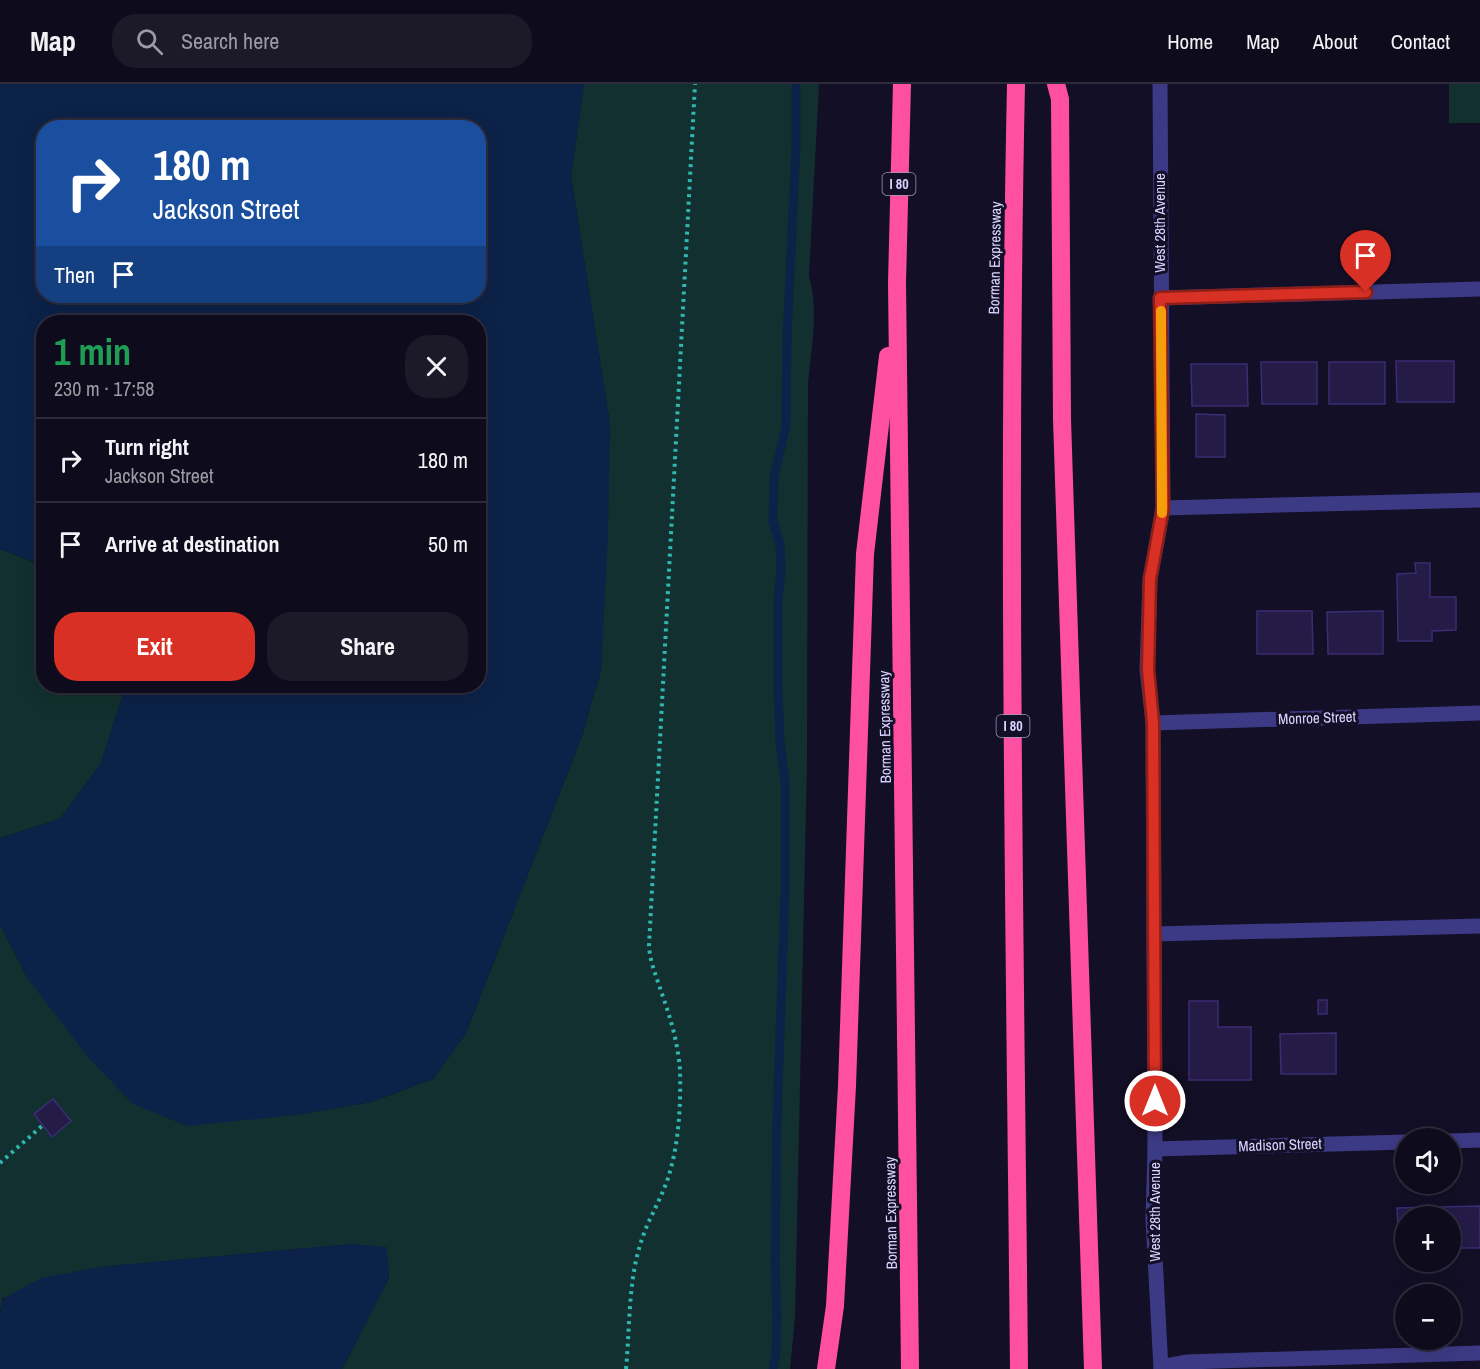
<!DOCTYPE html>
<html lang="en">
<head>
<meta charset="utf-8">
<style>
	:root { --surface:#0e0b1c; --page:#1c1929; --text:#f1f3f6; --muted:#9b9ba3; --line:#2e2b3b; --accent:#d93025 }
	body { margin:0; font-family:"Archivo Narrow",sans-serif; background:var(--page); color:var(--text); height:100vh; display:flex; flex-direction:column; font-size:22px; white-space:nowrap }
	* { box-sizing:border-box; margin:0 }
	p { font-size:20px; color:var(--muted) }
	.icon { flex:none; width:33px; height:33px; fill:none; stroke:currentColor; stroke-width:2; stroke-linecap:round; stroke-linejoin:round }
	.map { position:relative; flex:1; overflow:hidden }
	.side { position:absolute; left:36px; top:231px; width:450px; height:378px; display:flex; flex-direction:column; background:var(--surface); border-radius:24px; box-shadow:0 6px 24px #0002,0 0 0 2px var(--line) }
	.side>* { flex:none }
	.top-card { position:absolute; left:36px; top:36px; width:450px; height:183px; border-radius:24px; box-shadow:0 6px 24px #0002,0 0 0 2px var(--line); background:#1a4fa0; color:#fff; overflow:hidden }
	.tools { position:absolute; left:1395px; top:1044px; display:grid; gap:12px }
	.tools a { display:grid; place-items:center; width:66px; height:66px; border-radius:50%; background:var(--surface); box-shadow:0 6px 24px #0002,0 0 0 2px var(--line); font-size:30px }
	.pin { position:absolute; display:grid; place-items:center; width:51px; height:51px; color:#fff; margin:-62px -26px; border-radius:50% 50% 50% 0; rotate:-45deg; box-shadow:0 0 6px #0007 }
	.pin .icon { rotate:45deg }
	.me { position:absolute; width:66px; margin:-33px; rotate:0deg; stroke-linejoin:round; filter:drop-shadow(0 0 4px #0008) }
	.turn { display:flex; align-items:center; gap:21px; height:126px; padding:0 18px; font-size:27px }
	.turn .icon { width:78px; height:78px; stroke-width:2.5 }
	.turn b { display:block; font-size:42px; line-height:51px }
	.then { display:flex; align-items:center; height:57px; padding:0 18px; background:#0003; gap:12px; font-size:22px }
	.round { display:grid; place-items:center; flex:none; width:63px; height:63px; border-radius:24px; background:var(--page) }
	.headline { display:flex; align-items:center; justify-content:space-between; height:102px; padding:0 18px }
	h1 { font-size:36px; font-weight:700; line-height:45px; color:#1e9e55 }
	.button { display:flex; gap:12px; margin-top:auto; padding:12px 18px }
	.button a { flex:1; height:69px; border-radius:24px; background:var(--accent); color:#fff; font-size:24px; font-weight:700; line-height:69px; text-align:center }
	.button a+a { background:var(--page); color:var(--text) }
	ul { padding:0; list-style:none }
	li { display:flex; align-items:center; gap:18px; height:84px; padding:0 18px; border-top:2px solid var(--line) }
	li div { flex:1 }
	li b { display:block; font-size:22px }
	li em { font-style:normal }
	header { display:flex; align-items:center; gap:36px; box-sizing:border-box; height:84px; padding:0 30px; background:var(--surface); border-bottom:2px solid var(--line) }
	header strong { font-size:28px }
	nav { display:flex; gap:33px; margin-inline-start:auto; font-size:21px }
	.search { width:420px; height:54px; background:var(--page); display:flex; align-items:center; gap:15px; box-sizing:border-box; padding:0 21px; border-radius:24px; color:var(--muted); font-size:22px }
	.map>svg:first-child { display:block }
	.green { fill:#12302f }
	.water { fill:#0c2248; fill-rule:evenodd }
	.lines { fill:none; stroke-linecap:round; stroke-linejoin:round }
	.stream { stroke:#0c2248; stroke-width:9 }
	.building { fill:#241b47; stroke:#3b2d73; stroke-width:1.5 }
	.path { stroke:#2fb8b0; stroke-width:4; stroke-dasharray:3 4.5; stroke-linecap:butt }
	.minor { stroke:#3d3a85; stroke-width:15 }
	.highway { stroke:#ff4fa3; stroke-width:18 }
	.route-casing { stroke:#8d1f18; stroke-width:15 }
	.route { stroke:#d93025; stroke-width:10 }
	.slow { stroke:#f59e0b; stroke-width:10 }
	.labels { text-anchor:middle; stroke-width:6; stroke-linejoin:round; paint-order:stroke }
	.shield { fill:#130f26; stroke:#9e99be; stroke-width:1.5 }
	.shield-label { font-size:14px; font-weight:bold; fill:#d9d4ff }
	.street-label { font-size:15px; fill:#d9d4ff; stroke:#130f26 }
</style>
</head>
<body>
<header>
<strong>Map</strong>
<div class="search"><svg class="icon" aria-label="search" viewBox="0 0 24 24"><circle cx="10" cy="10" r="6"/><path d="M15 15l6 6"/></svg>Search here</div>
<nav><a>Home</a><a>Map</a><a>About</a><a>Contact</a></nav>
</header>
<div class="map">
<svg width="1480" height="1285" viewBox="0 0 1480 1285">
	<rect width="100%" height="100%" fill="#130f26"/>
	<!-- green -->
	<g class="green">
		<path d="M584,0H819L809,192C819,226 811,265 808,301L807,677L795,1234L790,1285H342L389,1194L386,1164L352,1160L100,1183L3,1214L0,1229V840L28,895L295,1031L371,1018L433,995L466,949L582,652L601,586L610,341L571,92Z"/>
		<rect x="1449" y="0" width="31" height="39"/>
		<path d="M0,465L36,479L43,484L44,602H120L122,613L101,679L60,735L0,754Z"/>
	</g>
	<!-- water -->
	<g class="water">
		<path d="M0,0H584L571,92L610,341L608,451L601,586L582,652L466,949L433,995L371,1018L295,1031L187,1042L133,1020L88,973L28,895L0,840V754L60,735L101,679L122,613L120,602H478V238H44L43,484L36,479L0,465ZM44,44H478V212H44Z"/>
		<path d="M352,1160L387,1163L389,1194L342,1285H0V1229L3,1215L41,1194L100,1183Z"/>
	</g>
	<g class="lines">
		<!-- stream -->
		<path class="stream" d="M773,1285L776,1269L777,1233L775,1179L777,1035L785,810V696L780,658L778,600V518L781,486L780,461L773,437L774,393L786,341L787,254L796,62V0"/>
	</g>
	<!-- building -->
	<g class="building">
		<path d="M1396,277H1454V318H1397Z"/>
		<path d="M1261,278H1317V320H1262Z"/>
		<rect x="1329" y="278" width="56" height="42"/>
		<path d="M1191,280H1247L1248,322H1192Z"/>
		<path d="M1196,330L1225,331V373H1196Z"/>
		<path d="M1415,479H1430V513H1456V546L1432,547V557H1398L1397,490L1416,489Z"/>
		<path d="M1257,527H1312L1313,570H1257Z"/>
		<path d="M1383,527V570H1328L1327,528Z"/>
		<rect x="1318" y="916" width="9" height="14"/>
		<path d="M1189,917H1218V943H1251V996H1189Z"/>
		<path d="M1336,949V990H1281L1280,950Z"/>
		<path d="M53,1015L71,1037L52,1053L34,1030Z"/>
		<path d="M1480,1122V1164H1450V1132H1406V1165L1399,1166L1397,1124Z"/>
	</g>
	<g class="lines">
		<!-- path -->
		<g class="path">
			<path d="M0,1079L43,1041"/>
			<path d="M626,1285C630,1243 628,1198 641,1158C648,1135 662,1114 669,1091C679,1058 681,1020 680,986C678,960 671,935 662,910C657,894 650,879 649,862L695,0"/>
		</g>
		<!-- minor -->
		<g class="minor">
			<path d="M1160,0L1163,424L1150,495L1147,586L1153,639L1155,1065L1153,1135L1161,1285"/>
			<path d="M1160,214L1480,205"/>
			<path d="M1163,424L1480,416"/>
			<path d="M1153,639L1480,629"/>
			<path d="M1154,850L1480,842"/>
			<path d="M1450,1057L1480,1056"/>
			<path d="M1155,1065L1406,1058"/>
			<path d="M1161,1285L1170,1281L1186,1278L1480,1269"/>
		</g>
		<!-- highway -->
		<g class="highway">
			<path d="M902,0L897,199L910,1285"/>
			<path d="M1016,0C1007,428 1015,857 1019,1285"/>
			<path d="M1056,0L1060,15L1062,335L1093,1285"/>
			<path d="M826,1285L835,1222L847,1002L865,470L888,272"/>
		</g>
	</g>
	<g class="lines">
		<!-- route casing -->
		<g class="route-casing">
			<path id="route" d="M1155,1017L1153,639L1148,586L1150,495L1163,424L1160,214L1366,208"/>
		</g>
		<!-- route -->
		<use href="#route" class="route"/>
		<!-- slow -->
		<path class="slow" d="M1161,227L1162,429"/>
	</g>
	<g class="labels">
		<!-- shield labels -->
		<g class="shield">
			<rect x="882.5" y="89" width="33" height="22" rx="4.5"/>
			<rect x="996.5" y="631" width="33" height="22" rx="4.5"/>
		</g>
		<g class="shield-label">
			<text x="899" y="105">I 80</text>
			<text x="1013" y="647">I 80</text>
		</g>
		<!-- street labels -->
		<g class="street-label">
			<text transform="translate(1160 139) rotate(-90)" y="5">West 28th Avenue</text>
			<text transform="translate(995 174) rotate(-89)" y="5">Borman Expressway</text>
			<text transform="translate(1317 634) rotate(-2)" y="5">Monroe Street</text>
			<text transform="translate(885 643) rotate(-91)" y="5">Borman Expressway</text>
			<text transform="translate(1280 1061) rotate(-2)" y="5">Madison Street</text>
			<text transform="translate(1155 1128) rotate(-90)" y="5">West 28th Avenue</text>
			<text transform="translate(891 1129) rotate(-91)" y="5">Borman Expressway</text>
		</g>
	</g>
</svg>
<div class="tools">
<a><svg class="icon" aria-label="sound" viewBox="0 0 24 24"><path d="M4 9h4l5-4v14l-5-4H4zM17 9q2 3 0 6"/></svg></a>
<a>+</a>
<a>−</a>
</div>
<div class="pin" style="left:1366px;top:208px;background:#d93025"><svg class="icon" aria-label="arrive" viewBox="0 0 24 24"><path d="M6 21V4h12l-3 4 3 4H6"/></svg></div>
<svg class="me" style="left:1155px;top:1017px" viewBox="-20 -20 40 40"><circle r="17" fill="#d93025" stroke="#fff" stroke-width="3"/><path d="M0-11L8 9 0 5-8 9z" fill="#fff"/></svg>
<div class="top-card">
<div class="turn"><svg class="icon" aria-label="right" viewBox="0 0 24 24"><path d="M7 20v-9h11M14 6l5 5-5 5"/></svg><div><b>180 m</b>Jackson Street</div></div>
<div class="then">Then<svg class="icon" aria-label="arrive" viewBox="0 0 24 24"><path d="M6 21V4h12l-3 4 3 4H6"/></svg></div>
</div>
<section class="side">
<div class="headline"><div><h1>1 min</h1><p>230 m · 17:58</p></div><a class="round"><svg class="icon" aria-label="close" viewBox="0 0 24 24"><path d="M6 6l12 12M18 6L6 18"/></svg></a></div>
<ul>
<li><svg class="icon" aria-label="right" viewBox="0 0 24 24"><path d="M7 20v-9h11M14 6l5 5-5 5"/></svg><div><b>Turn right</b><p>Jackson Street</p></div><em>180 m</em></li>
<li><svg class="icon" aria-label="arrive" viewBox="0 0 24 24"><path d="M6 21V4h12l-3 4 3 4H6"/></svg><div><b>Arrive at destination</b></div><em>50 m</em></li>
</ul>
<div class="button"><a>Exit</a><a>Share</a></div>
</section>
</div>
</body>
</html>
